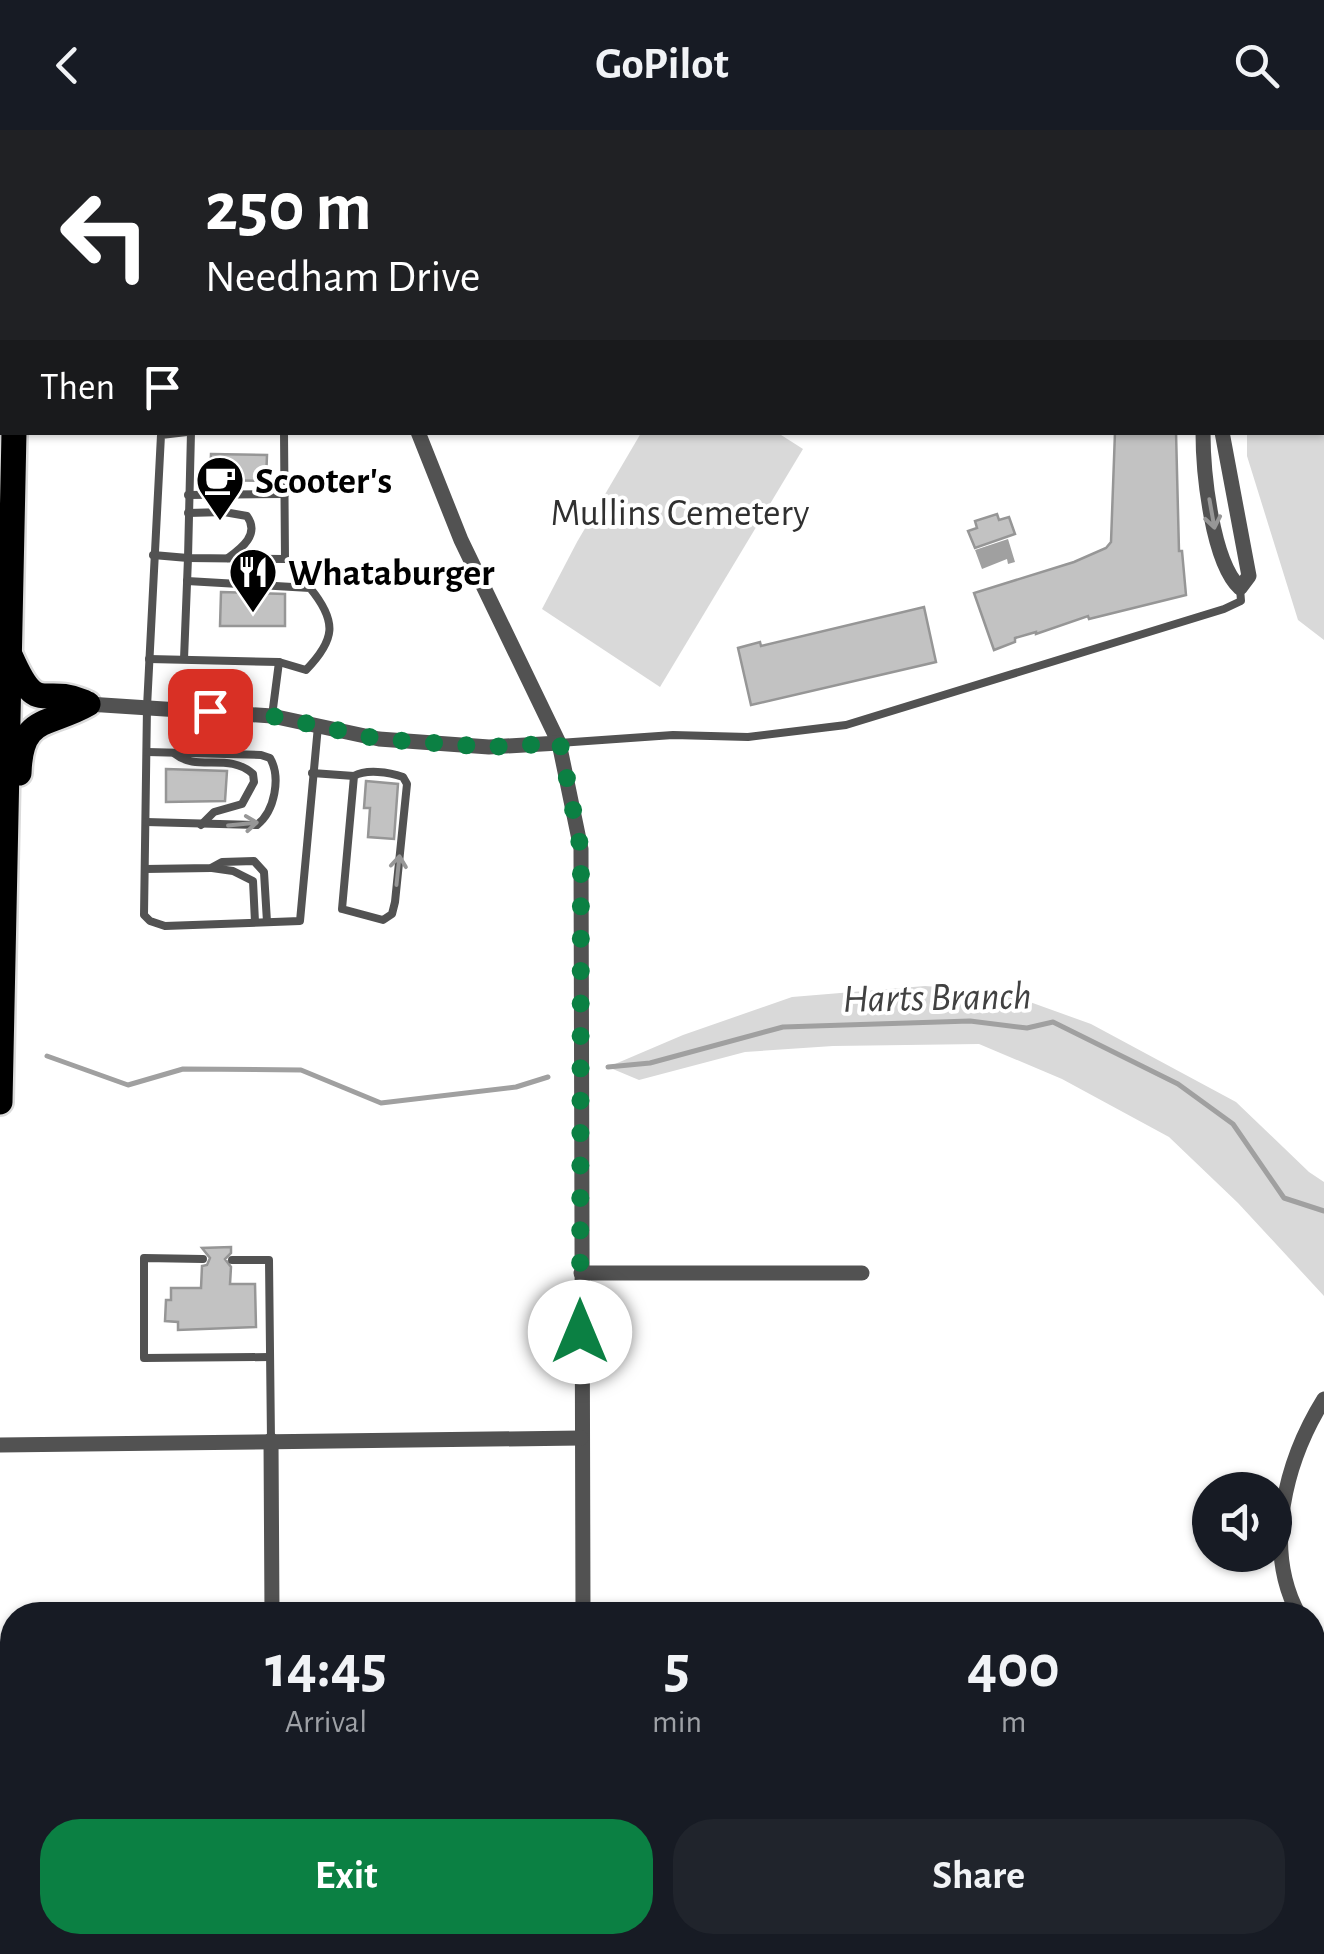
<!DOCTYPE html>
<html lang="en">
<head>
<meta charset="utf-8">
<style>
	:root { --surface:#171b24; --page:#20242c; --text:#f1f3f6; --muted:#9ea1a6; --accent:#0b8043 }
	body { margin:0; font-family:"Alegreya Sans",sans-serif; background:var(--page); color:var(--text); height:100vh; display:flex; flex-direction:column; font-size:38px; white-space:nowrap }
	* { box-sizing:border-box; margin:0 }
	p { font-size:32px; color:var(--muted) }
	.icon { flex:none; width:55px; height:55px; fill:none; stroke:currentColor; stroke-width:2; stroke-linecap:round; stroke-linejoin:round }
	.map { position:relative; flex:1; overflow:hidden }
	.drawer { position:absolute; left:0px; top:1472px; width:1325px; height:352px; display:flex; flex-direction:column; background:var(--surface); border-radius:40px 40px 0 0; box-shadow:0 2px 8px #0004 }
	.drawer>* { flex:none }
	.top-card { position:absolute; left:0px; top:0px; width:1325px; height:305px; box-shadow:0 2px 8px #0004; background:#202124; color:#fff; overflow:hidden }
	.buttons { position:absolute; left:1192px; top:1342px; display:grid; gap:20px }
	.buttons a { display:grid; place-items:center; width:100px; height:100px; border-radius:50%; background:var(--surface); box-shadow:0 2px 8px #0004; font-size:50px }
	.pin { position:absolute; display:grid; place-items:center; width:85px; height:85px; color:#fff; margin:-42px; border-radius:20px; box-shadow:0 5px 15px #0006 }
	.me { position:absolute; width:110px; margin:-55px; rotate:0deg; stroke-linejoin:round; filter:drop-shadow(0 0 8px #0008) }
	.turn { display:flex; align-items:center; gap:35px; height:210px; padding:0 40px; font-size:45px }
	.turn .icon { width:130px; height:130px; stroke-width:2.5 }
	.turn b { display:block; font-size:70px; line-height:85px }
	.then { display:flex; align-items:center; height:95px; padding:0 40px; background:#0003; gap:20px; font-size:38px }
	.eta { display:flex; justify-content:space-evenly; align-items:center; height:170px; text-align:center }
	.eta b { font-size:60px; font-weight:700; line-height:70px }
	.primary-button { display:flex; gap:20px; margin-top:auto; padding:20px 40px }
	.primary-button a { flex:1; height:115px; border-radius:40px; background:var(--accent); color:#fff; font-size:40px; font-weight:700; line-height:115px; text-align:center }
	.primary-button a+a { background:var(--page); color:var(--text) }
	header { display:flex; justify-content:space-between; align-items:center; height:130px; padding:0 40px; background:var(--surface); font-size:45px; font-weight:700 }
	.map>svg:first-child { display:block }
	.green { fill:#d9d9d9 }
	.water { fill:#a0a0a0 }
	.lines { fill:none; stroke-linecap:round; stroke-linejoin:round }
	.stream { stroke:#a0a0a0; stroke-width:5 }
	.building { fill:#c2c2c2; stroke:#969696; stroke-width:2.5 }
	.primary-casing { stroke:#dbdbdb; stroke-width:30 }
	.lane { stroke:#525252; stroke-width:8 }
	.street { stroke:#525252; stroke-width:15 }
	.primary { stroke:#000; stroke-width:25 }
	.oneway { stroke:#979797 }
	.route { stroke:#0b8043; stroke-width:18; stroke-dasharray:0 32.4 }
	.labels { text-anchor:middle; stroke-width:8; stroke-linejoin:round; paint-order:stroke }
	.poi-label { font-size:38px; font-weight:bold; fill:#000; stroke:#fff; text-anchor:start }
	.park-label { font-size:38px; fill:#303030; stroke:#fff }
	.water-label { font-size:40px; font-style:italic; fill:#414141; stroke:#fff }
</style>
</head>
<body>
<header><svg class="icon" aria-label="back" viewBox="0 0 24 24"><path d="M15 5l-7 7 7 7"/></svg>GoPilot<svg class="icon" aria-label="search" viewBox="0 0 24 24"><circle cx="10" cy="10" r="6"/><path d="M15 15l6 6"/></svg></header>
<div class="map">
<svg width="1324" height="1824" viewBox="0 0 1324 1824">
	<rect width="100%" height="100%" fill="#fff"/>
	<!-- green -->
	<g class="green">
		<path d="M1323,239H1324V510L1298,490L1247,326V303L1322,302Z"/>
		<path d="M641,303H778L803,319L660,557L542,479L577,412Z"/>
		<path d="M925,856L1002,862L1091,894L1236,972L1309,1042L1324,1052V1166L1238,1073L1169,1007L1062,949L979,914L833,916L745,922L639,950L608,937L683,905L792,867Z"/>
		<path d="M102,1813L539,1812L566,1824H38V1813Z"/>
	</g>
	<!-- water -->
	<path class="water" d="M1008,409L1015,432L1008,434L1007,429L982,439L975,420Z"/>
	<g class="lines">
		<!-- stream -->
		<g class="stream">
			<path d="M47,926L128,955L183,939L301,940L381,973L516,957L548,947"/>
			<path d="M608,937L650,933L783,897L970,891L1027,898L1053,892L1178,954L1233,994L1284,1068L1324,1081"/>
		</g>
	</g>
	<!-- building -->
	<g class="building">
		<path d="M1115,302H1176L1179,421H1182L1186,465L1089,489L1088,486L1036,504V502L1015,508V512L994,520L974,463L1074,432L1106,418L1111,412Z"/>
		<path d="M211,324L267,325L266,351L210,350Z"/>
		<path d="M997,384L999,390L1009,387L1015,404L975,418L968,401L977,398L975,391Z"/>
		<path d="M221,462L285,464V496H220Z"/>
		<path d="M924,477L936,532L751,575L738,518L760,512L761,516Z"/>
		<path d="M166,639L227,641L225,671L166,672Z"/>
		<path d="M366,651L398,654L394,709L368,707L370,678H364Z"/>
		<path d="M231,1117V1123L225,1129L231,1137L230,1154H255L256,1197L178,1200V1192L165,1191L166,1170H171V1158H201L202,1136L207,1135L210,1128L202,1118Z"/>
	</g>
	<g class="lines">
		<!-- primary casing -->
		<g class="primary-casing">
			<g id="primary">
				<path d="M20,0V2"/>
				<path d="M40,2L42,0"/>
				<path d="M11,527C38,588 41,554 84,572"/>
				<path d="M19,643C21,584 48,597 88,574"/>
				<path d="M0,972L14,302"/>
			</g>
		</g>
		<!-- lane -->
		<g class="lane">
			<path d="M335,0L338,2"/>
			<path d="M166,2V0"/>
			<path d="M231,2V0"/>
			<path d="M313,2L314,0"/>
			<path d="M187,302L161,305L147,577L144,785L150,791L165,796L300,791L318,596"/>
			<path d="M191,302L188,428L285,429L284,302"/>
			<path d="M188,365L285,364"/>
			<path d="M188,383L224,382L247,386C260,404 242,418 228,428"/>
			<path d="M153,425L188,428L184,529"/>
			<path d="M149,529L279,532L306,540C335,510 338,492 310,458L187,451"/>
			<path d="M272,586L279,532"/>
			<path d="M559,613L673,605L748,607L846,595L1224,479L1241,471L1240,458"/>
			<path d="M175,624C197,642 229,622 253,644L254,652L242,674L214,682L201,695"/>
			<path d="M312,643L354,646L342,779L383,790L392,784L395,772L407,654L403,647C389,642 366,639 354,646"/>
			<path d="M146,692L257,695C275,681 281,647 270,628L261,625L147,622"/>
			<path d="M212,738L233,741L253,751L255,792"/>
			<path d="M145,739L211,738L222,732L254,731L264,742L267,792"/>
			<path d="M203,1129L144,1128V1228L270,1227"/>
			<path d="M232,1130H269L271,1310"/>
		</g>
		<!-- street -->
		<g class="street">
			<path d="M401,2V0"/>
			<path d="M1221,2V0"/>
			<path d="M1238,2V0"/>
			<path d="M418,302L461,410L559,613L581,719L583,1485"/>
			<path d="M1203,302C1203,342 1212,432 1240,458L1249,446L1222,302"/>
			<path d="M88,574L272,586L379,609L489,617L559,613"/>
			<path d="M581,1143H862"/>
			<path d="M271,1310L272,1485"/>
			<path d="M0,1315L581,1308"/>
			<path d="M1299,1485C1262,1418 1286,1330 1324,1269"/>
			<path d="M1312,1506L1324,1525"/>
			<path d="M780,1812L796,1824"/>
		</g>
		<!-- primary -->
		<use href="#primary" class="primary"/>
	</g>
	<!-- one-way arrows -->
	<defs><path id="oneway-shaft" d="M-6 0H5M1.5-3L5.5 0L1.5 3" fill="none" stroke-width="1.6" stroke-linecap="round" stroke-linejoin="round" transform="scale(2.5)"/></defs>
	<g class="oneway">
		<use href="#oneway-shaft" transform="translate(1212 384) rotate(80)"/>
		<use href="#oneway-shaft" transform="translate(243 694) rotate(-6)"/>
		<use href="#oneway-shaft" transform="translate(398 740) rotate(-84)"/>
	</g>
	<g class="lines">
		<!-- route -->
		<path class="route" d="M210,581L272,586L379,609L489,617L560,613L581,720L580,1202"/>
	</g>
	<!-- icons -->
	<defs>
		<g id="cafe-pin" transform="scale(2.5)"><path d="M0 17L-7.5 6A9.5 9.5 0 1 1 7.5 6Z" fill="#000" stroke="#fff"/><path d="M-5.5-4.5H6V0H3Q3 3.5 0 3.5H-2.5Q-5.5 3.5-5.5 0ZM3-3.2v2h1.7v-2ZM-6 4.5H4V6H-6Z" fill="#fff"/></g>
		<g id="restaurant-pin" transform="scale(2.5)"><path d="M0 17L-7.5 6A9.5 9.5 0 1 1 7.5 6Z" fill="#000" stroke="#fff"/><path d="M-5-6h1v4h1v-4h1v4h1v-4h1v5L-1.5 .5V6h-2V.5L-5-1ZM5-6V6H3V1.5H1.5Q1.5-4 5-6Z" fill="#fff"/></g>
	</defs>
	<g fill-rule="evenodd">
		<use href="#cafe-pin" x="220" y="350"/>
		<use href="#restaurant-pin" x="253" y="442"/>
	</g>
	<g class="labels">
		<!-- poi labels -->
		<g class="poi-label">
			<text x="255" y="363">Scooter's</text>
			<text x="288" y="455">Whataburger</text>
		</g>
		<!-- park labels -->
		<g class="park-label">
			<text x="680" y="395">Mullins Cemetery</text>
		</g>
		<!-- water labels -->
		<g class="water-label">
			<text transform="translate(937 866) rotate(-1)" y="14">Harts Branch</text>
		</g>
	</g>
</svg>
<div class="buttons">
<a><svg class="icon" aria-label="sound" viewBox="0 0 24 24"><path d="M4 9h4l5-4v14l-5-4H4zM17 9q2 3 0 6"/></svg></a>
</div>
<div class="pin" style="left:210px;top:581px;background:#d93025"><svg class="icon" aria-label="arrive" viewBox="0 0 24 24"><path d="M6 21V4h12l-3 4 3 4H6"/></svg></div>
<svg class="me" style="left:580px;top:1202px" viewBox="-20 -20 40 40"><circle r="19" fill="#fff"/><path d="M0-13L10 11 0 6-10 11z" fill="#0b8043"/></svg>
<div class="top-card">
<div class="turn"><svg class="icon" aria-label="left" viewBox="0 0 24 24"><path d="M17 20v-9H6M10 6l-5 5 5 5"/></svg><div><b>250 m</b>Needham Drive</div></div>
<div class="then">Then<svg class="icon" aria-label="arrive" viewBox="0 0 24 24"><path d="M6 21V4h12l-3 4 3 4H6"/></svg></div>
</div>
<section class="drawer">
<div class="eta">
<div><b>14:45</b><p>Arrival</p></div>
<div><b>5</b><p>min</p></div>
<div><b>400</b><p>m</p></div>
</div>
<div class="primary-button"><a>Exit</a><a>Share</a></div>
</section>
</div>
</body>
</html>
